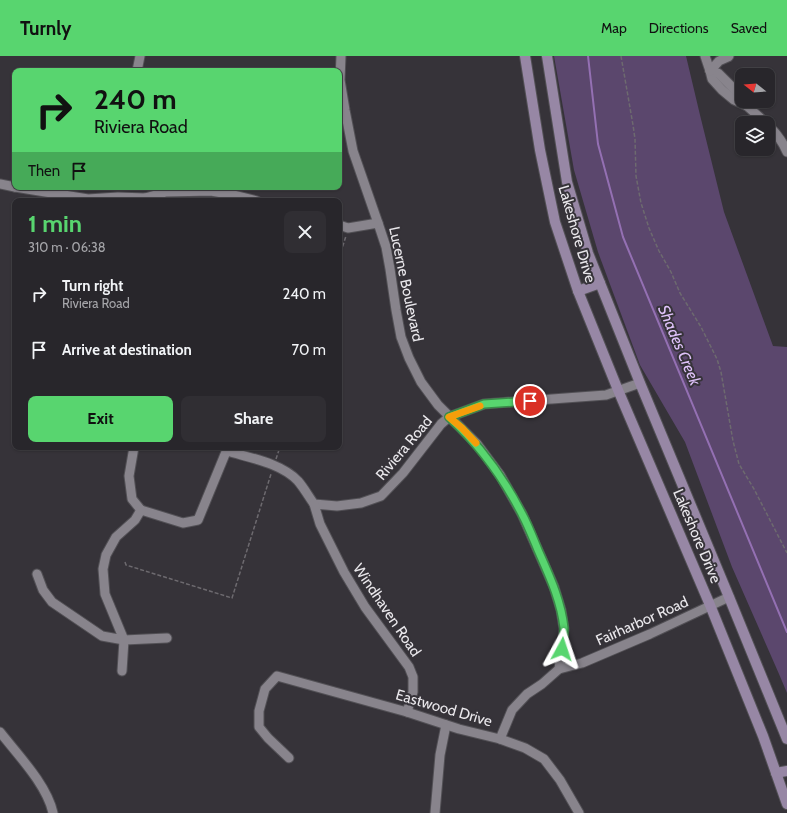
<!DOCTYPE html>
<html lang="en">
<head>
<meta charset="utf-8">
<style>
	:root { --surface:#28262b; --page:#302e33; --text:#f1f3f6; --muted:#a5a5a9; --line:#444347; --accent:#58d56f }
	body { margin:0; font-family:Cabin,sans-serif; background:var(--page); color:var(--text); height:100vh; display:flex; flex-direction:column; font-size:15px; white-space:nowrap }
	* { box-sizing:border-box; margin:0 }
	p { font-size:13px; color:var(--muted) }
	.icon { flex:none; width:22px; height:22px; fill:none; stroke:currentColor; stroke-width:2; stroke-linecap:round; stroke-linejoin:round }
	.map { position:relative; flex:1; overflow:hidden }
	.sheet { position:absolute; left:12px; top:142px; width:330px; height:252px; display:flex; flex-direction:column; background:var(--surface); border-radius:8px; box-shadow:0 1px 3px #0004,0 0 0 1px var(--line) }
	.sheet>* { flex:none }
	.hud { position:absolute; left:12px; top:12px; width:330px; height:122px; border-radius:8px; box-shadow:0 1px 3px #0004,0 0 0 1px var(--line); background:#58d56f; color:#111; overflow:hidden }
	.needle { width:26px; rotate:287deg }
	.buttons { position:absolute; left:735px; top:12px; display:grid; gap:8px }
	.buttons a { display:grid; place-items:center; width:40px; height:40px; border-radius:8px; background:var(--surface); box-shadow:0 1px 3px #0004,0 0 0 1px var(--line); font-size:20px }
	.pin { position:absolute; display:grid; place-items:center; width:34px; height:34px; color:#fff; margin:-17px; border:2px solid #fff; border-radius:50%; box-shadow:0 1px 4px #0007 }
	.me { position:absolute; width:44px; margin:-22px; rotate:5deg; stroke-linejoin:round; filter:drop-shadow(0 0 3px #0008) }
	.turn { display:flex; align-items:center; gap:14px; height:84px; padding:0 16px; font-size:18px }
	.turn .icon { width:52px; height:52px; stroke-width:2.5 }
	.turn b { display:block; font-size:28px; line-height:34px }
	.then { display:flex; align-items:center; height:38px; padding:0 16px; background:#0003; gap:8px; font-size:15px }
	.round { display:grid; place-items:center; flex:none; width:42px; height:42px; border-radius:8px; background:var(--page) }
	.overview { display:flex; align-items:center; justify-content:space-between; height:68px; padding:0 16px }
	h1 { font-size:24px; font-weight:800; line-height:30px; color:var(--accent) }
	.cta { display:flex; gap:8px; margin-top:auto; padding:8px 16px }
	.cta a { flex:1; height:46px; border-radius:8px; background:var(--accent); color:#111; font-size:16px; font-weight:800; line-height:46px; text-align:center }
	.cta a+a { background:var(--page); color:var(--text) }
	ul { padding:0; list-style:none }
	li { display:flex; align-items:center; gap:12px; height:56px; padding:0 16px }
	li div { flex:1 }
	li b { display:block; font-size:15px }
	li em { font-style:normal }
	header { display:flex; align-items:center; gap:24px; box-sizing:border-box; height:56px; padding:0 20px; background:var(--accent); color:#111 }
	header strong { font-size:19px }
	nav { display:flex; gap:22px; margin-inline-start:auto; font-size:14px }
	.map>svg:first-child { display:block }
	.green { fill:#5b476d }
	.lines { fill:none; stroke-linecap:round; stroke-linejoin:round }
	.stream { stroke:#9470b3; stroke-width:2 }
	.minor-casing { stroke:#525055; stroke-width:11 }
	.secondary-casing { stroke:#525055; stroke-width:12 }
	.path { stroke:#6d6a6f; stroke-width:1.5; stroke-dasharray:4 2; stroke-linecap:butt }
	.minor { stroke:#88848c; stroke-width:9 }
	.secondary { stroke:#9787a5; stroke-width:10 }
	.route-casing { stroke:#398a48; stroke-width:10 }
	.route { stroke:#58d56f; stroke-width:7 }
	.slow { stroke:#f59e0b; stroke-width:7 }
	.labels { text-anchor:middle; stroke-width:4; stroke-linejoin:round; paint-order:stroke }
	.street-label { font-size:15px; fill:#eae8ec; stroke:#363339 }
	.water-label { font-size:16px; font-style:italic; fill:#dfc2fa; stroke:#363339 }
</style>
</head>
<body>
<header>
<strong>Turnly</strong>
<nav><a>Map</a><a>Directions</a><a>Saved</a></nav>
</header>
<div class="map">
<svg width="787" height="757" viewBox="0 0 787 757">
	<rect width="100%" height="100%" fill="#363339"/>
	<!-- green -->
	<path class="green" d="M554,0H686L700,59L724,156L773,290L787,291V637L779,618L732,511L685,386L640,309L598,196L574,114Z"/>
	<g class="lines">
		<!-- stream -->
		<path class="stream" d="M588,0L598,88L623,181L787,576"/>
		<!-- minor casing -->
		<g class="minor-casing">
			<g id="minor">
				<path d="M341,0L340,24L345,54L353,95L378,167L386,191L390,213L396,254L401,281L409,302L421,326L438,349L477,388L500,419L522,458L554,531L561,554L564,573L559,613"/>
				<path d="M705,0L710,15L712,23L722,34L734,44L747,50"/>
				<path d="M137,15L140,0"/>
				<path d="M710,15L718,17L740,39L742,42"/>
				<path d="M710,15L719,5L728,1L729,0"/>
				<path d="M745,46L747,50L766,67"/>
				<path d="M768,69C776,77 783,86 787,96"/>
				<path d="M0,128L15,131"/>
				<path d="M15,131L88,143L118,141L145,142L148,145"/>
				<path d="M145,142L166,136L211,135L234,139L257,145"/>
				<path d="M339,169L348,172L378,167"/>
				<path d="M134,391L129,420L132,443L141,454"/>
				<path d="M227,395C250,402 281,407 298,425C304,432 309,441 314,448L337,450L361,447L381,440L403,417L441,368L449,361L484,348L606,339L640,327"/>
				<path d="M314,448L320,468L344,516L365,551L409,611L413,621V636L407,656"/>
				<path d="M141,454L183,467L198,464L228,391"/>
				<path d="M37,518L43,534L52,546L102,580L124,584L167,582"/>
				<path d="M122,615L124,584L105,538L103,513L106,499L116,481L135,464L141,454"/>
				<path d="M0,676C18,699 47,729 53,757"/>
				<path d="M500,683L512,654L527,638L542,628L559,613L582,607L650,578L729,541"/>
				<path d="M289,702L268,682L259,671V655L265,633L277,620L407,656L459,673L500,683L525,692L544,703L560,724L579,757"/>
				<path d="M435,757L440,699L446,669"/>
			</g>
		</g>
		<!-- secondary casing -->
		<g class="secondary-casing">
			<g id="secondary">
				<path d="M525,0L540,94L555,166L578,235L618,334L710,549L763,680L787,748"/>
				<path d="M547,0L567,126L588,197L640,327L729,541L787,683"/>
				<path d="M578,235L600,227"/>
				<path d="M776,717L787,715"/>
			</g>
		</g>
		<!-- path -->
		<g class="path">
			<path d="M621,0L633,69L635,83L636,120L641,147L649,172L659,195L671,216L680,237L701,271L717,303L721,316L733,385L739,408L754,433L787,497"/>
			<path d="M339,202L346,180"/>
			<path d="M276,403L280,391"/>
			<path d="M125,506L126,509L232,542L271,418"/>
		</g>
		<!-- minor -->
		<use href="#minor" class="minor"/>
		<!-- secondary -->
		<use href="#secondary" class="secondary"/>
	</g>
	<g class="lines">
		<!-- route casing -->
		<g class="route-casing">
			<path id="route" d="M530,345L484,348L449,361C480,389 503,421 522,458C528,469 533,482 538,494C549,519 561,544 564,572C564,578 563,586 562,593"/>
		</g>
		<!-- route -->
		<use href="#route" class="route"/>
		<!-- slow -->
		<path class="slow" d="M476,387L462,372L449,361L480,350"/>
	</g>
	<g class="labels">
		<!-- street labels -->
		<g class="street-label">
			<text transform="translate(577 178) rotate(74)" y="5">Lakeshore Drive</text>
			<text transform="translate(406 228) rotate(78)" y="5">Lucerne Boulevard</text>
			<text transform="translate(404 392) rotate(-50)" y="5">Riviera Road</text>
			<text transform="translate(697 480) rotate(67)" y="5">Lakeshore Drive</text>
			<text transform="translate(387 554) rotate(56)" y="5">Windhaven Road</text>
			<text transform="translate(642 565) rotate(-24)" y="5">Fairharbor Road</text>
			<text transform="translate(444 652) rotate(16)" y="5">Eastwood Drive</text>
		</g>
		<!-- water labels -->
		<g class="water-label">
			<text transform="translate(680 289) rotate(67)" y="6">Shades Creek</text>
		</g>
	</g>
</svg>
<div class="buttons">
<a><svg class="needle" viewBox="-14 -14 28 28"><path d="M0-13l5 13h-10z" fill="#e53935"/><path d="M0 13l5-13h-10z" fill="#a5a5a9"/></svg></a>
<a><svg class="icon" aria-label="layers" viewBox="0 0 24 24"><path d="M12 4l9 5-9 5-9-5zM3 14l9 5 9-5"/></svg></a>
</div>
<div class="pin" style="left:530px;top:345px;background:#d93025"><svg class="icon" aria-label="arrive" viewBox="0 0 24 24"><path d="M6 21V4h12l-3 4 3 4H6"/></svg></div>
<svg class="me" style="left:562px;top:593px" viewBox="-20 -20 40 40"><path d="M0-17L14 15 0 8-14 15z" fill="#58d56f" stroke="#fff" stroke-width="4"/></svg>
<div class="hud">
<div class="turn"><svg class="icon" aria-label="right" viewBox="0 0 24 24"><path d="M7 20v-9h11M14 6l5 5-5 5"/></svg><div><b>240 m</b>Riviera Road</div></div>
<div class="then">Then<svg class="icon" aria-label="arrive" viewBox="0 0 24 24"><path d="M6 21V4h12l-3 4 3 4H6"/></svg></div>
</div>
<section class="sheet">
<div class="overview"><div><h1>1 min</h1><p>310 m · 06:38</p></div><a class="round"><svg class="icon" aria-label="close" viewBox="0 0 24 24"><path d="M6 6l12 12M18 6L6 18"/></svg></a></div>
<ul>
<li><svg class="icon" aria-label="right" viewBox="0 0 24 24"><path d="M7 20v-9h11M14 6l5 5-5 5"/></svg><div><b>Turn right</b><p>Riviera Road</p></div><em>240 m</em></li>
<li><svg class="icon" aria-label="arrive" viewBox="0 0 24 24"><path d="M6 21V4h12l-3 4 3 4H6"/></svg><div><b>Arrive at destination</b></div><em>70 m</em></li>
</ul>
<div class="cta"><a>Exit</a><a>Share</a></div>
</section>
</div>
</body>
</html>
